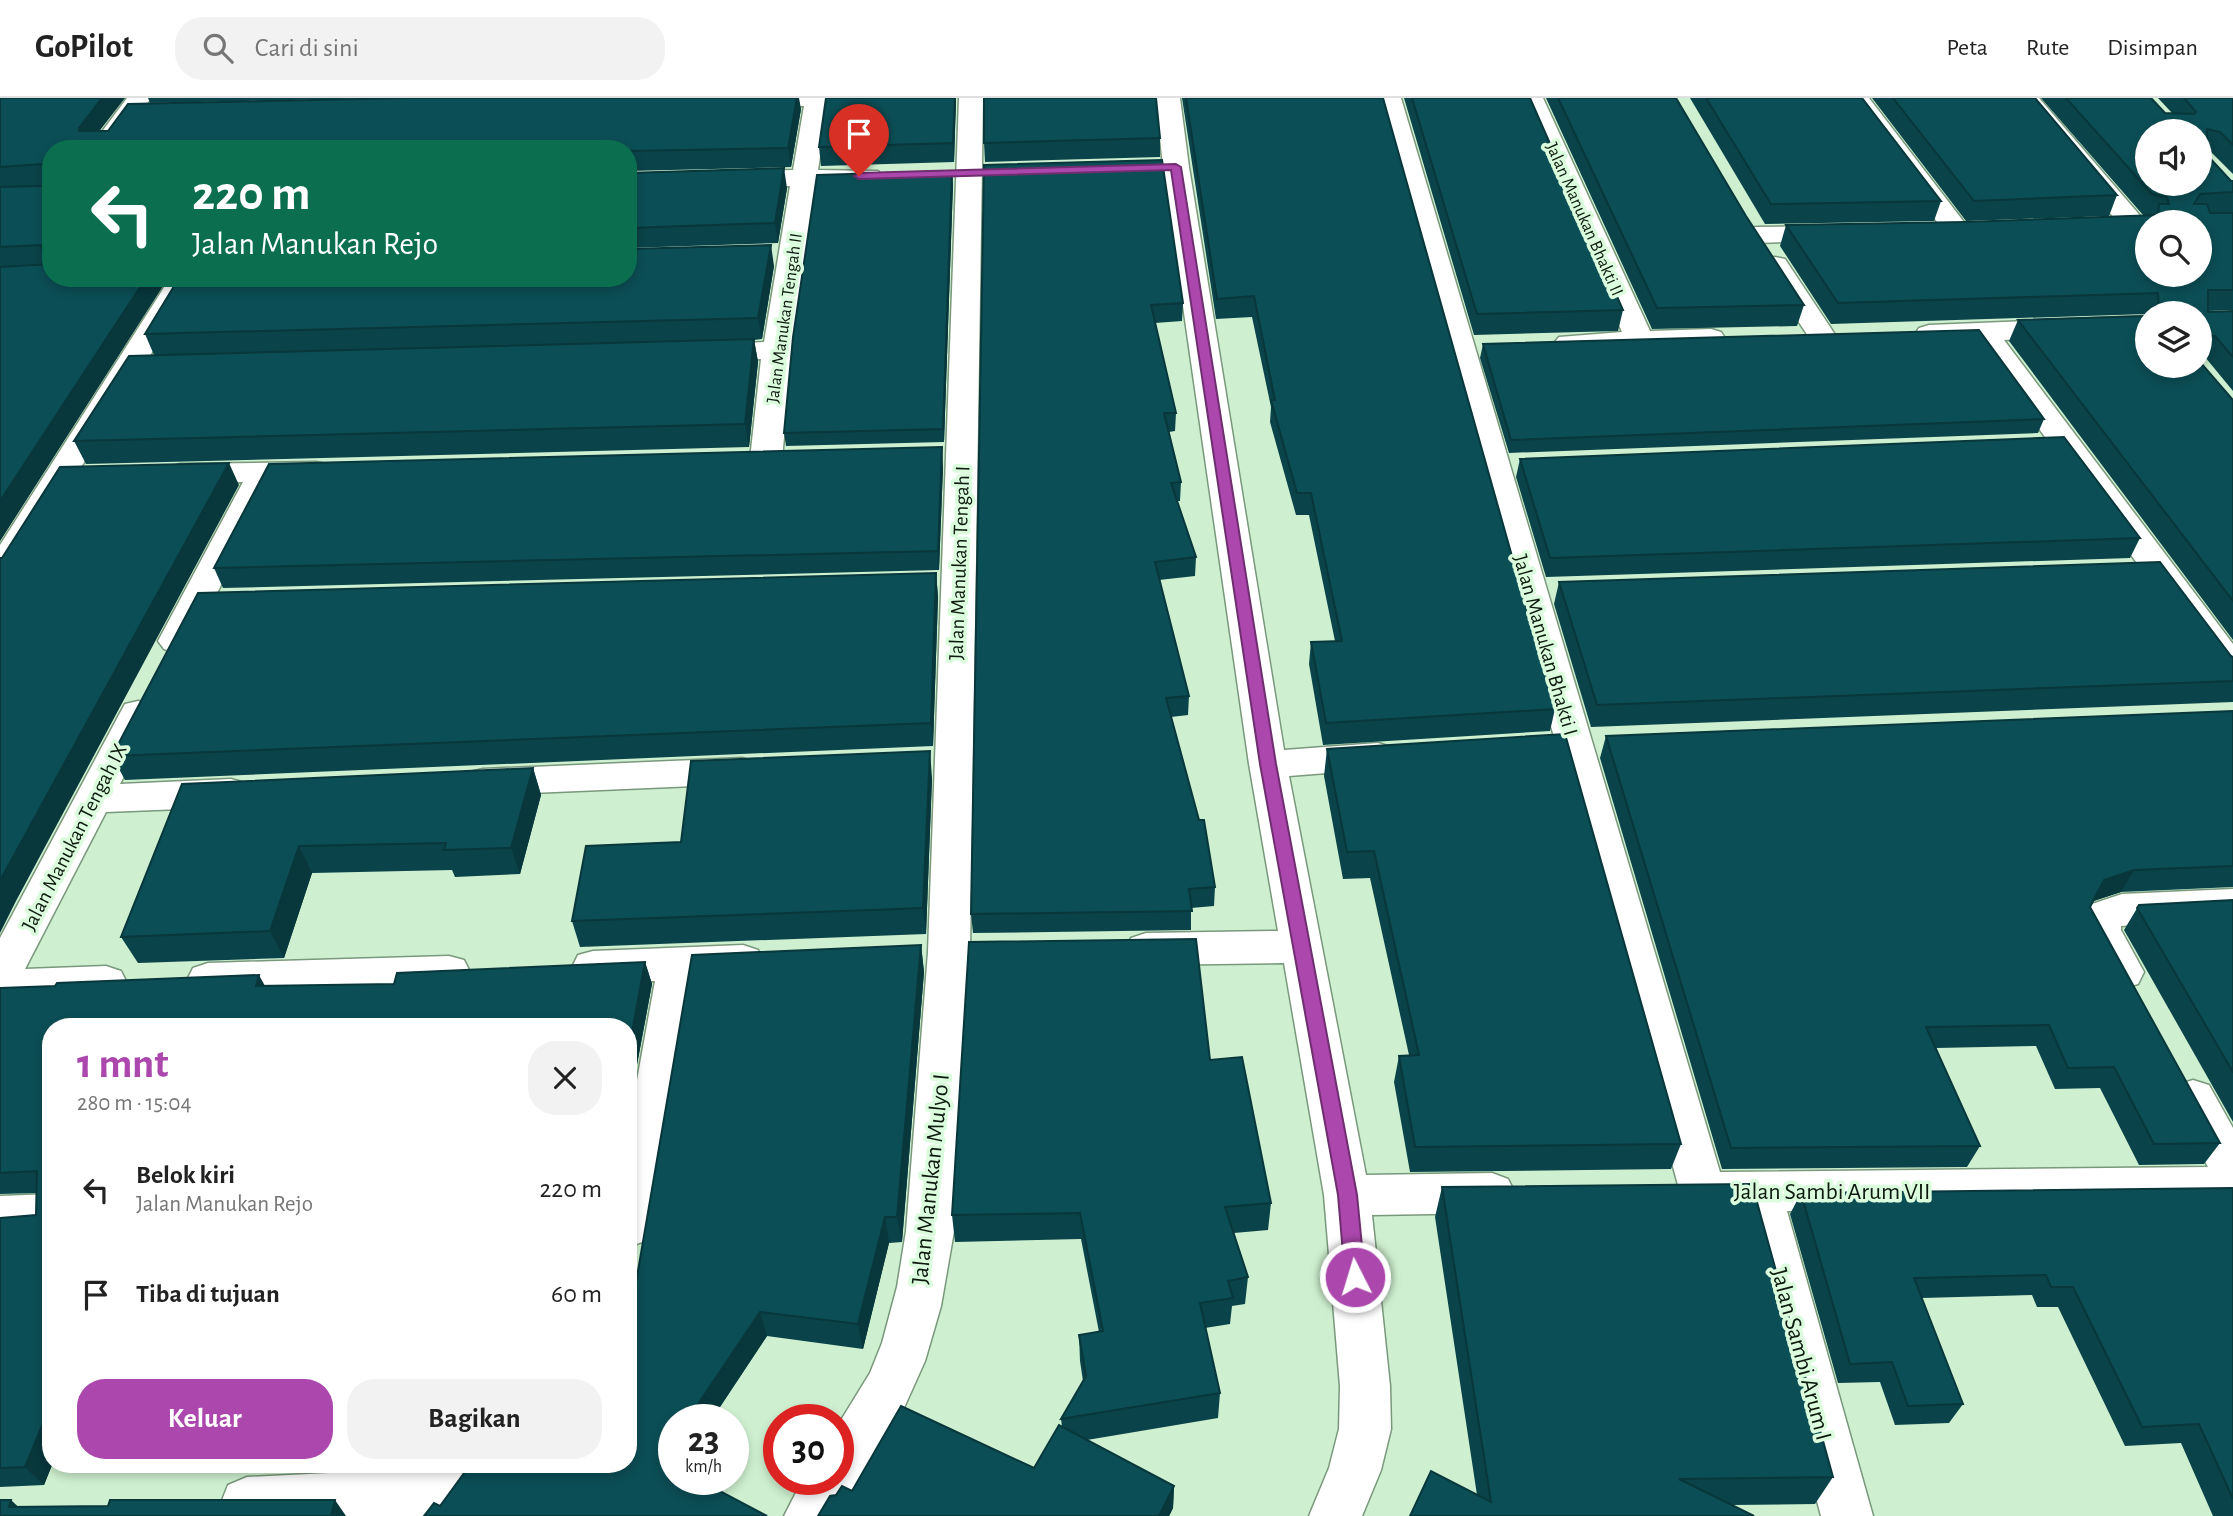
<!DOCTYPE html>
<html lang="id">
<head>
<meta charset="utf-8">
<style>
	:root { --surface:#fff; --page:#f2f2f2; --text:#222; --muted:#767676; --line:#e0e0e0; --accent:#ab47ad }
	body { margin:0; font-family:"Alegreya Sans",sans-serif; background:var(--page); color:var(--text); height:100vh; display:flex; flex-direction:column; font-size:26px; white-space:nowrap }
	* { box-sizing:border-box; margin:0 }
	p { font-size:23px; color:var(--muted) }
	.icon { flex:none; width:38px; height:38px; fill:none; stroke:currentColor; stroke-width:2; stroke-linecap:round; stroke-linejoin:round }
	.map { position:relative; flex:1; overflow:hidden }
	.side { position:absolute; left:42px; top:920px; width:595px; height:455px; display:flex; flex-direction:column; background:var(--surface); border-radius:28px; box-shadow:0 4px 10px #0003 }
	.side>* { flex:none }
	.banner { position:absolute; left:42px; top:42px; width:595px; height:147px; border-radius:28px; box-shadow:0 4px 10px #0003; background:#0b6e4f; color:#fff; overflow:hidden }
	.fabs { position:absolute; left:2135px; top:21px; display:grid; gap:14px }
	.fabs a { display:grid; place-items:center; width:77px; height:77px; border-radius:50%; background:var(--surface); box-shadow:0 4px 10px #0003; font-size:35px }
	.speed { position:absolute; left:658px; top:1306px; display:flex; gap:14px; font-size:35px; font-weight:700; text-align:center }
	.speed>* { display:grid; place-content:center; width:91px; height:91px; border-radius:50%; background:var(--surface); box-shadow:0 4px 10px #0003; line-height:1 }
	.speed small { font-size:18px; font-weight:400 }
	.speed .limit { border:10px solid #d22; background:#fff; color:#111 }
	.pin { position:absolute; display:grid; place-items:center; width:60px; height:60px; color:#fff; margin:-72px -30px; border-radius:50% 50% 50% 0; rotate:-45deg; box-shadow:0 0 7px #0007 }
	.pin .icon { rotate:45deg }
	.me { position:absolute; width:77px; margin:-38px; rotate:355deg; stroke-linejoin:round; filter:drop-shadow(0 0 5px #0008) }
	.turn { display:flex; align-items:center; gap:24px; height:147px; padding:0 35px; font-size:32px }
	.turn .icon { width:91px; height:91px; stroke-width:2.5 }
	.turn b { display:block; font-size:49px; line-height:60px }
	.round { display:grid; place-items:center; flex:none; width:74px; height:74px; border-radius:28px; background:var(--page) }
	.summary { display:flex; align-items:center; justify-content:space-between; height:119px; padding:0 35px }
	h1 { font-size:42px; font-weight:700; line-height:52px; color:var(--accent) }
	.button { display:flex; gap:14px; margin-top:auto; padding:14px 35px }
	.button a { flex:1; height:80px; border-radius:28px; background:var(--accent); color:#fff; font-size:28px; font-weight:700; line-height:80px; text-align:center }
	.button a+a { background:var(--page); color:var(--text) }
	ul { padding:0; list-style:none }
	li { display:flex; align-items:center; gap:21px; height:105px; padding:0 35px }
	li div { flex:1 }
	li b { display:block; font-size:26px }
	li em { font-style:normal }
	header { display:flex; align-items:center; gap:42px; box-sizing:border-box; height:98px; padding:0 35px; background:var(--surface); border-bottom:2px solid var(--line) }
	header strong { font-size:33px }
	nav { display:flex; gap:38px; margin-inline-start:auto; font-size:24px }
	.search { width:490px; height:63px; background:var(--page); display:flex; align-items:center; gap:18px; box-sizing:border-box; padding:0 24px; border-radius:28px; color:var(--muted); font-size:26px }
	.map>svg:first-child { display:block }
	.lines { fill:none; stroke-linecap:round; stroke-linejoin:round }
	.minor-casing { stroke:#79987c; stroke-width:3 }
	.minor { fill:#fff; fill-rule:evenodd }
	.wall { fill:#0a4349 }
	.shaded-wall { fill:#08373c }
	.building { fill:#0c4e55; stroke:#08373c; stroke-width:2; fill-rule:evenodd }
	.route { fill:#ab47ad; stroke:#6f2e70; stroke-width:2 }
	.labels { text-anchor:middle; stroke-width:7; stroke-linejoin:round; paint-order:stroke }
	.far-street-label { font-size:18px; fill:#0e1a0f; stroke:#dbfddd }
	.street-label { font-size:21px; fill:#0e1a0f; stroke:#dbfddd }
	.near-street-label { font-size:24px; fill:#0e1a0f; stroke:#dbfddd }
</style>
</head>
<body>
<header>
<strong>GoPilot</strong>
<div class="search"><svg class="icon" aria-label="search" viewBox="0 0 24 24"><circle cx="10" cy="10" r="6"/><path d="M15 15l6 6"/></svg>Cari di sini</div>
<nav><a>Peta</a><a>Rute</a><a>Disimpan</a></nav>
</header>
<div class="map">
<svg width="2233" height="1418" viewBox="0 0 2233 1418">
	<rect width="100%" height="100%" fill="#cef0d0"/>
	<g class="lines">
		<!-- minor casing -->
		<g class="minor-casing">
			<g id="minor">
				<path d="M127,0H151L114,51H89Z"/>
				<path d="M738,0H829L818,72L878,73L882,78L878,83L816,87L792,252L782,361L777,368L766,370L755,368L750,361L761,261L704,263L694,260L689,254L694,248L764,244L790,88L628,92V76L793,72L804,8L749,9L740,7Z"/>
				<path d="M959,0H983L970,854L954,1133L941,1208L925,1263L899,1321L840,1418H784L803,1381H838V1327L870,1275L882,1245L897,1189L906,1133L928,854Z"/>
				<path d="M1156,0H1180L1189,69L1284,652L1378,645L1391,649L1397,658L1391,667L1378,671L1289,678L1366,1077L1492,1075L1508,1081L1515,1095L1508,1109L1492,1115L1372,1117L1390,1288L1391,1331L1381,1372L1362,1418H1309L1329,1370L1339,1331L1340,1288L1324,1097L1284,865L1146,867L1131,862L1125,851L1131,840L1146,835L1278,833L1249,666L1163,69Z"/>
				<path d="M1377,0H1401L1720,1074L2208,1069L2171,1000L2177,987L2193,982L2209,987L2233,1030V1109L1787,1113L1873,1418H1821L1740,1114H1703L1687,1108L1680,1094Z"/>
				<path d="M1519,0H1543L1650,233L1711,231L1721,234L1725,240L1721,246L1569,254L1559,251L1554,245L1559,239L1622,234Z"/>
				<path d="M1845,0H1869L1967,128L1971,134L1967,140L1958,142L1949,140Z"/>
				<path d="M2014,0H2039L2143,121L2147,127L2143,133L2134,135L2125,133Z"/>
				<path d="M1834,128L1843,130L1847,136L1843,142L1756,145L1747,143L1743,137L1747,131L1756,129Z"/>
				<path d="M1775,159L1785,161L1836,238L1832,244L1822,247L1812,244L1808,238L1761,167L1765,161Z"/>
				<path d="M170,180H198L17,473L12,480L0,484V447Z"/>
				<path d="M2147,218V236L2004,242L2233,546V583L2220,579L1975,243L1929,245L1919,242L1915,236L1919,230L1929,227Z"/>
				<path d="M316,364L327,366L332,373L327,380L275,383L188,551L176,555L164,551L158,543L243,384L180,386L169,383L164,376L169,369L180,366Z"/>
				<path d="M138,603L151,606L156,615L120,686L231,681L245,685L250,695L245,705L231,709L106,714L25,871L106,868L121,873L127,885L121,897L106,902L0,906V840L120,615L125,606Z"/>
				<path d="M742,660L755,664L761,673L755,682L742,686L483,697L470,694L464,684L470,674L483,671Z"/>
				<path d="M2233,791V821L2121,828V832L2144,874L2138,886L2123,890L2108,886L2079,832L2092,806L2122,796Z"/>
				<path d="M743,847L758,852L764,863L758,874L743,879L697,881L664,1089L645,1143L628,1149V1032L655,883L593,885L578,881L572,869L578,857L593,853Z"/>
				<path d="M449,858L464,862L470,874L464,886L449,890L208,899L193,894L187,882L193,870L208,865Z"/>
				<path d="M51,1096V1136L0,1140V1098Z"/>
				<path d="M431,1367H489L481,1385L457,1418H226L221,1405L228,1387L247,1379L429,1370Z"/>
			</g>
		</g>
		<!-- minor -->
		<use href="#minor" class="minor"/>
	</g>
	<!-- wall -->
	<g class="wall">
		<path d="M0,0L100,33L801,11L791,69L628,73V51H51V180H168L0,443V89L43,87L0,89Z"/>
		<path d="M148,0H387L150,5Z"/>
		<path d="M826,0H956L954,64L821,68L819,49Z"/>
		<path d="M1182,0H1383L1555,611L1550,633L1323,647L1309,566L1311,544L1335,543L1309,417H1296L1270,324L1271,309L1252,219L1216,221Z"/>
		<path d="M1404,0H1530L1623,212L1618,233L1474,237Z"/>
		<path d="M1546,0H1676L1746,118L1804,207L1797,228L1652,231Z"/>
		<path d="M1690,0H1862L1941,103L1934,123L1765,126Z"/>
		<path d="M1872,0H2035L2117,97L2109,118L1966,123Z"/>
		<path d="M2041,0H2151L2165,15H2172L2158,0H2233V76L2211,54L2207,53V57L2231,83H2233V114L2209,115H2233V212L2208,213V214L2233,213V293L2205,259H2200V261V215H2147V216L1831,226L1780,148L1786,127L1965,124L2146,117H2143Z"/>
		<path d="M1160,40V59L985,64L984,45Z"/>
		<path d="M984,67L1183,205L1182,223L1155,225L1176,315L1175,333L1169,334L1181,384L1180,403H1177L1196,459L1195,478L1159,482L1189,598L1188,617L1171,619L1215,789L1214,808L1191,810V832L973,835L971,816Z"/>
		<path d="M628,74L787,90L778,145L628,150Z"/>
		<path d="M953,86L944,344L786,348L784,335Z"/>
		<path d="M774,168L762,241L754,242L758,264L749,349L86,366L74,343L154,257L145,236Z"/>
		<path d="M2018,222L2233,302V542L2009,243Z"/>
		<path d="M1483,246L2044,321L2038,335L1509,355L1480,260Z"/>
		<path d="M1520,361L2140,440L2130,460L1546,479L1516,379Z"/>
		<path d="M943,369L939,472L223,490L214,470Z"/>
		<path d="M936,475L938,499L933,648L125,682L112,658Z"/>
		<path d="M1559,484L2231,558L2233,559V604L1591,629L1554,506Z"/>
		<path d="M2233,613V789L2121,794L2093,803L2090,809L2220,1045L2204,1066L2139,1067L2100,990L2055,991L2036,948L1936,950L1980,1048L1967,1069L1722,1071L1600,660L1606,638Z"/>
		<path d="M1327,651L1681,1046L1671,1071L1410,1074L1394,984L1399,958L1409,957L1370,780L1343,781L1324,678Z"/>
		<path d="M533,670L541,697L520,776L455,779L452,772L312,775L284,860L138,865L121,839L182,686Z"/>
		<path d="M932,680L926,836L580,849L572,823L681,744Z"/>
		<path d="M2233,802V1024L2124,832L2139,807Z"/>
		<path d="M921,847L924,874L902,1144L889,1145L863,1251L767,1238L712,1321H674V1381L440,1408L628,1367Z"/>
		<path d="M645,864L652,886L633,988H628V929H51V1367H52L44,1387L0,1389V1120L36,1117L37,1095L0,1096V890L394,886Z"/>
		<path d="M1210,962L1271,1105L1268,1132L1234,1135L1248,1179L1245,1206L1232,1208L1230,1226L1205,1230L1220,1295L1218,1320L1087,1342L1174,1388L1173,1410L1169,1418H818L852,1393L1034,1370L1062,1329L1061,1321L1083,1283L1080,1263L1079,1237L1099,1234L1081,1141L955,1144L952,1117Z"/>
		<path d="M1442,1089L1833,1379L1815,1406L1731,1407L1410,1418L1477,1397L1435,1119Z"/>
		<path d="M2233,1090V1418H2213L2181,1345L2125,1348L2058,1209H2037L2032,1197L1922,1200L1963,1306L1949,1325L1895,1327L1880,1284L1838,1285L1790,1116L1801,1095Z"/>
	</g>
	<!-- shaded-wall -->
	<g class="shaded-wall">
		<path d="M102,0H125L87,49L79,33V30Z"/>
		<path d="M797,0H799L801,11L791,69L788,50Z"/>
		<path d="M955,0H956L954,64L953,45Z"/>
		<path d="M784,70L787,90L778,145L775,125Z"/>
		<path d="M952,73L953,86L944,344L943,331Z"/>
		<path d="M771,147L774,168L762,241L758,220Z"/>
		<path d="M146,180H168L0,443V403Z"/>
		<path d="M754,241L758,264L749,349L745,326Z"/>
		<path d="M942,349L943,369L939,472L938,453Z"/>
		<path d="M229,365L239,387L16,803L0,835V783Z"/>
		<path d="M936,475L938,499L933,648L931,625Z"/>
		<path d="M930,653L932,680L926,836L923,810Z"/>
		<path d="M533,670L541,697L520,776L511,750Z"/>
		<path d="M299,748L312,775L284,860L270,833Z"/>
		<path d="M2134,772L2121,794L2091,804L2104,782Z"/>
		<path d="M921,847L924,874L902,1144L897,1119Z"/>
		<path d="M645,864L652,886L633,988L628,972V956Z"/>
		<path d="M259,877L271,899L256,888Z"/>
		<path d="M885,1119L889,1145L863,1251L858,1226Z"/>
		<path d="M760,1214L767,1238L712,1321H688Z"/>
		<path d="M51,1306V1367H52L44,1387L25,1369Z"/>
		<path d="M674,1342V1378L661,1361Z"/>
		<path d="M1174,1388L1173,1410L1169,1418H1159Z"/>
		<path d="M11,1402L28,1418L9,1409Z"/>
		<path d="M335,1402L346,1418H331Z"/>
	</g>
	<!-- building -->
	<g class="building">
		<path d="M0,0H102L79,30V33H108L128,6L407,0H797L788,50L628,53V51H51V157H44L41,147L0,149V89L42,88L45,85V69L42,66L0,69Z"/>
		<path d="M826,0H955L953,45L819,49Z"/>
		<path d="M984,0H1156L1160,40L984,45Z"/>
		<path d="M1186,0H1383L1555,611L1326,625L1311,544L1342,543L1311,395H1297L1271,302H1275L1254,198L1217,201Z"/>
		<path d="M1412,0H1530L1623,212L1477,216Z"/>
		<path d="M1558,0H1676L1746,118L1804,207L1657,210Z"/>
		<path d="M1706,0H1862L1941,103L1771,106Z"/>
		<path d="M1893,0H2035L2117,97L1974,103Z"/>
		<path d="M2066,0H2151L2165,15L2194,16L2196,14L2184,0H2233V47L2220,34L2207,31V57L2231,83H2233V94L2200,96L2194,106H2207L2210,115H2233V192H2208V214L2233,213V259L2215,238H2209L2208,244L2200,245V215H2159L2158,195L1838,205L1786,127L1965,124L2158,117L2159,106H2169L2167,99L2152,96ZM2147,33H2200V86H2147ZM2147,124H2200V177H2147Z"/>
		<path d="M1162,62L1183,205L1151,207L1176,315H1164L1181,384L1171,385L1196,459L1155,464L1189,598L1166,600L1199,722H1204L1215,789L1189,791L1192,813L971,816L984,67Z"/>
		<path d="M784,70L775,125L628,130V75Z"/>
		<path d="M952,73L943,331L784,335L793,239L817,77Z"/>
		<path d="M771,147L758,220L145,236L179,180H628V151Z"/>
		<path d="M51,166V180H146L0,403V169Z"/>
		<path d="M2147,218V268H2200V264L2233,302V503L2018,222Z"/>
		<path d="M1979,232L2044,321L1511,342L1483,246Z"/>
		<path d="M754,241L745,326L74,343L129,258Z"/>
		<path d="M2064,339L2140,440L1550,460L1520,361Z"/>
		<path d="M942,349L938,453L214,470L269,366Z"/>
		<path d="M229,365L1,781L0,783V460H2L60,369Z"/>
		<path d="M2160,464L2231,558L2233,559V583L1597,607L1559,484Z"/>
		<path d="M936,475L931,625L112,658L198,495Z"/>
		<path d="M2233,613V768L2134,772L2104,782L2090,809L2220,1045L2154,1046L2114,969L2068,970L2049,927L1926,929L1980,1048L1731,1050L1606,638Z"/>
		<path d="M1565,636L1681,1046L1415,1049L1399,958L1419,957L1374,753L1347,754L1327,651Z"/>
		<path d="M930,653L923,810L572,823L586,748L681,744L691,663Z"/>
		<path d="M533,670L511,750L444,752L446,745L299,748L270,833L121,839L182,686Z"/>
		<path d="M2233,802V974L2137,810L2139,807Z"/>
		<path d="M1196,841L1210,962L1242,959L1271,1105L1225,1109L1248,1179L1228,1183L1233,1200L1200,1205L1220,1295L1061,1321L1086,1278L1079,1237L1103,1233L1080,1115L952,1117L969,844Z"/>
		<path d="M921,847L897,1119H885L858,1226L760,1214L688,1321H674V1342L661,1361L674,1368V1381H697L767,1418H424L434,1405L440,1408L470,1367H628V1213L632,1208L692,857Z"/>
		<path d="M645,864L628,956V929H51V1306L25,1369L0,1370V1120L36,1117L37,1073L0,1075V890L55,888L57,885L259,877L256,888L394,886L397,875Z"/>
		<path d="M1752,1086L1833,1379L1679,1381L1754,1418H1410L1431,1373L1491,1404L1442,1089Z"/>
		<path d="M2233,1090V1401L2199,1326L2142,1329L2073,1189H2051L2046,1177L1914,1180L1963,1306L1908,1308L1892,1264L1850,1266L1801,1095Z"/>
		<path d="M901,1308L1034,1370L1059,1327L1174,1388L1159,1418H818L830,1398L836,1397L842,1388L852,1393Z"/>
		<path d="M0,1402H11L9,1409L108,1408L110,1402H335L331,1418H0Z"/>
	</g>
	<!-- route -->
	<path class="route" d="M1176,66L1181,69L1276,666L1357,1097L1365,1179L1362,1185L1355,1188L1348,1185L1345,1179L1338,1097L1260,666L1171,72L859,81L854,78L859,75Z"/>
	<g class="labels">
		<!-- far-street labels -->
		<g class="far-street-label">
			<text transform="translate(1585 121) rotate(66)" y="6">Jalan Manukan Bhakti II</text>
			<text transform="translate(784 220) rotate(-82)" y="6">Jalan Manukan Tengah II</text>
		</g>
		<!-- street labels -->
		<g class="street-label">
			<text transform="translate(959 465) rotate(-88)" y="7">Jalan Manukan Tengah I</text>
			<text transform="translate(1546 547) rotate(74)" y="7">Jalan Manukan Bhakti I</text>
			<text transform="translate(74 739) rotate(-63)" y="7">Jalan Manukan Tengah IX</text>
		</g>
		<!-- near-street labels -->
		<g class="near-street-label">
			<text transform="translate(930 1081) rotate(-84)" y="8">Jalan Manukan Mulyo I</text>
			<text x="1832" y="1101">Jalan Sambi Arum VII</text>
			<text transform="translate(1802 1256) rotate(75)" y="8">Jalan Sambi Arum I</text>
		</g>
	</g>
</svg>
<div class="fabs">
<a><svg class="icon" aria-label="sound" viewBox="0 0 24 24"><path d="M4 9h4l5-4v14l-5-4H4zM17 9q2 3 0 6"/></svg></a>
<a><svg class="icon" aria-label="search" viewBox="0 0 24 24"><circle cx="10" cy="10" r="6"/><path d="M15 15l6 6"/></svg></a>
<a><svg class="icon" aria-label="layers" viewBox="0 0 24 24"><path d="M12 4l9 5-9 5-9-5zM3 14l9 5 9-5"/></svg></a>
</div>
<div class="speed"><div>23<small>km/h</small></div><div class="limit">30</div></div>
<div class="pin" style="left:859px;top:78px;background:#d93025"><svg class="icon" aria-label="arrive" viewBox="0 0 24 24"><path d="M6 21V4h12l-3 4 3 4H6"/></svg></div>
<svg class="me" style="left:1355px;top:1179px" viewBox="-20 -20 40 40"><circle r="17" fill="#ab47ad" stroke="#fff" stroke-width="3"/><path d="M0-11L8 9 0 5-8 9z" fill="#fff"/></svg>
<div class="banner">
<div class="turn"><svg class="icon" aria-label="left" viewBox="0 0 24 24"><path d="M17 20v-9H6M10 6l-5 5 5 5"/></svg><div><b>220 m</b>Jalan Manukan Rejo</div></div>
</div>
<section class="side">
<div class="summary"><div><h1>1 mnt</h1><p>280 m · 15:04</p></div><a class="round"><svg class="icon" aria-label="close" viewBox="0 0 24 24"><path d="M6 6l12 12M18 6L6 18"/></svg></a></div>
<ul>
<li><svg class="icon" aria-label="left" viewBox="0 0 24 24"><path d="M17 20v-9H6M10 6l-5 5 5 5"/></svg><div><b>Belok kiri</b><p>Jalan Manukan Rejo</p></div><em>220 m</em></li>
<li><svg class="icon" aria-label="arrive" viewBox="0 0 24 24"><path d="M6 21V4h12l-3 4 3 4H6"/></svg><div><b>Tiba di tujuan</b></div><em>60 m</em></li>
</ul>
<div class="button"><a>Keluar</a><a>Bagikan</a></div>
</section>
</div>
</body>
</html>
